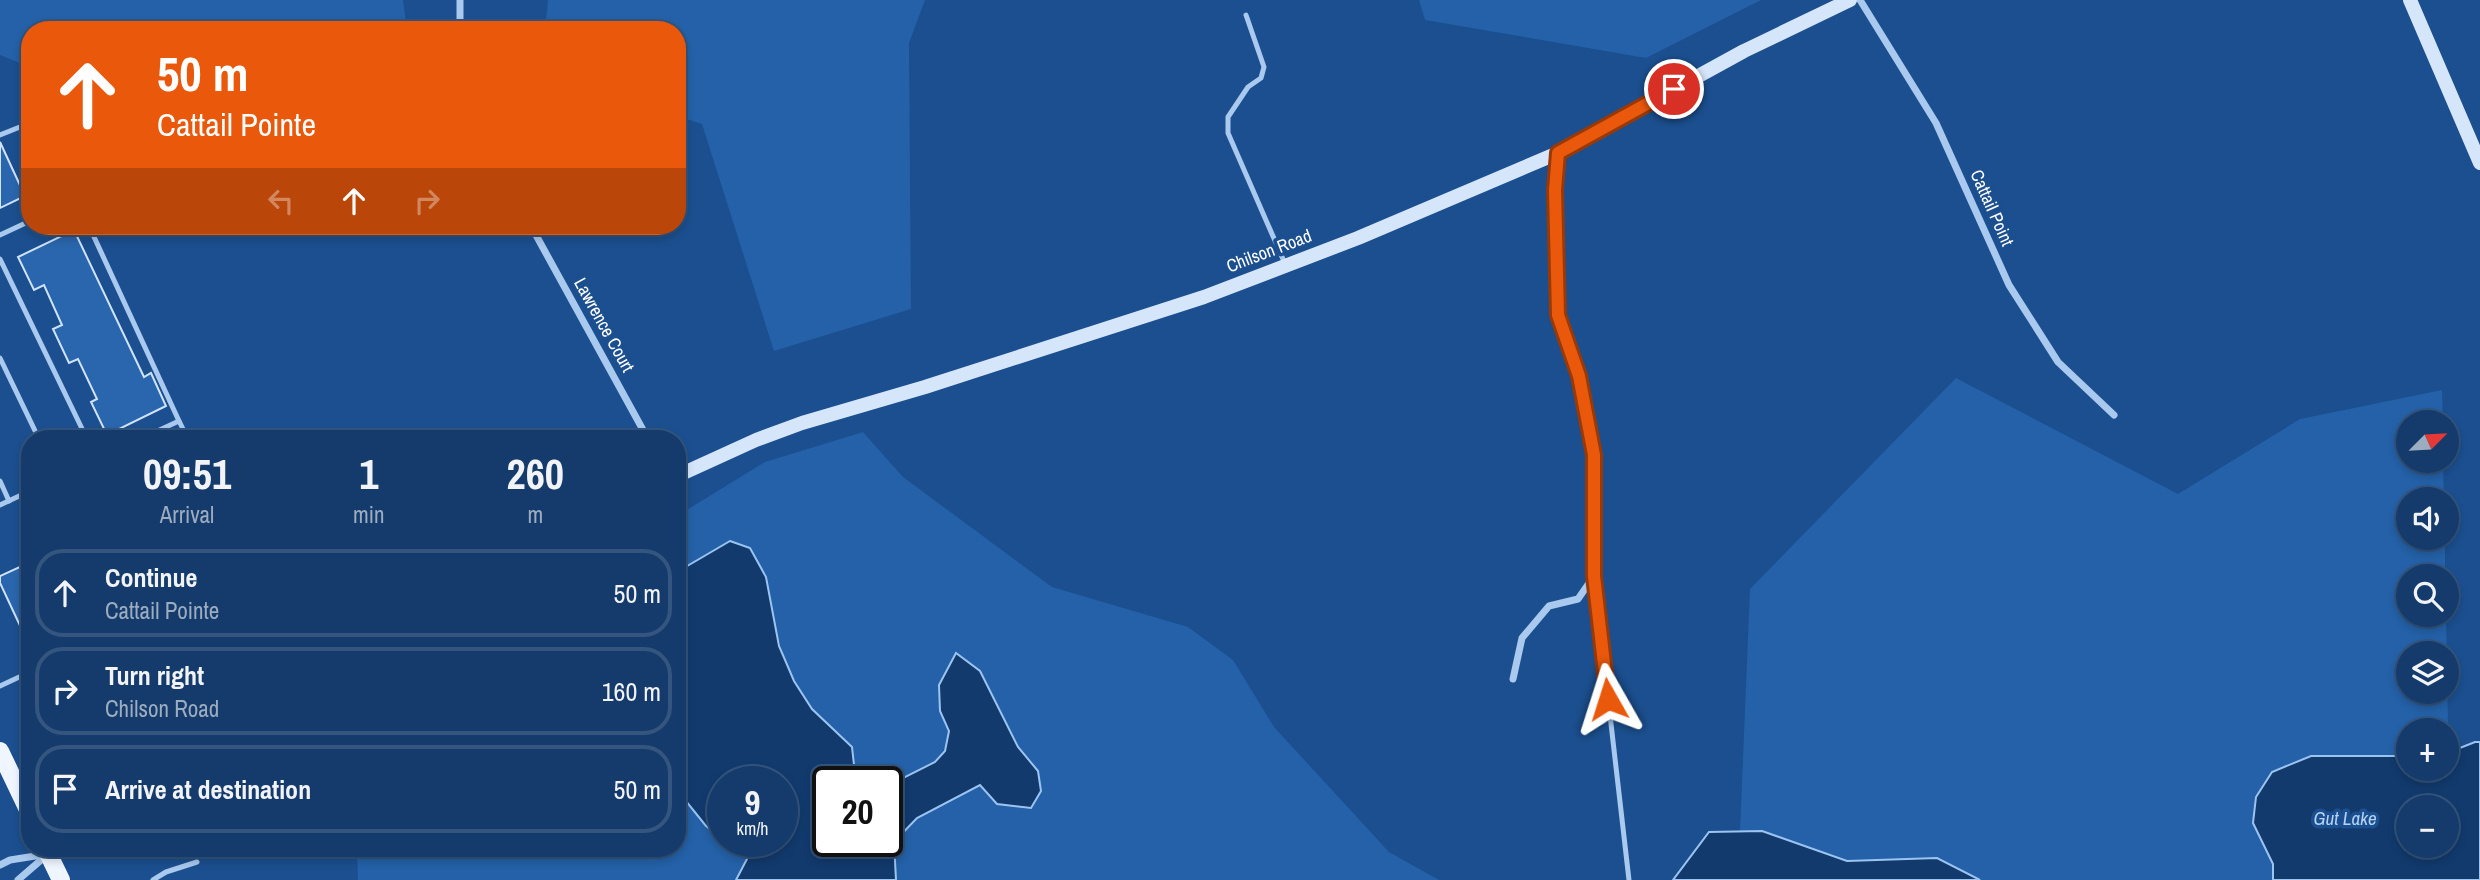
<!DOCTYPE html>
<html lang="en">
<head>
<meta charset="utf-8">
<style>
	:root { --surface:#143b6b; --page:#214673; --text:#f1f3f6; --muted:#9dadc1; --line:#33557e }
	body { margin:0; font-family:"Archivo Narrow",sans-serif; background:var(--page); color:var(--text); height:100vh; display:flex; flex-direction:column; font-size:26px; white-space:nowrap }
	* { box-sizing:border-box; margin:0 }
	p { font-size:23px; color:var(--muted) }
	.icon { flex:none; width:38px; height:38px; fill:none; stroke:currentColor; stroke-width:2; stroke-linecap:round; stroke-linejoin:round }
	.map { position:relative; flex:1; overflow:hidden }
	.drawer { position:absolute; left:21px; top:430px; width:665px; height:427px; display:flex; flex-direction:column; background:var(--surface); border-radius:28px; box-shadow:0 4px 10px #0003,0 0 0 2px var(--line) }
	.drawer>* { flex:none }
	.guide { position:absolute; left:21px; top:21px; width:665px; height:214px; border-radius:28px; box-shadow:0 4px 10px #0003,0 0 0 2px var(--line); background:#ea580c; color:#fff; overflow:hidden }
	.needle { width:46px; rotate:66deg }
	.tools { position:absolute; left:2396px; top:410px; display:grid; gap:14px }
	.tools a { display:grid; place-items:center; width:63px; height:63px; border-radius:50%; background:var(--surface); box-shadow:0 4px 10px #0003,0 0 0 2px var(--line); font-size:35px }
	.speed { position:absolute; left:707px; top:766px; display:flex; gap:14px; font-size:35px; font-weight:700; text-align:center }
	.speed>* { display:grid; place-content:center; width:91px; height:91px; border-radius:50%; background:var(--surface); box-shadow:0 4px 10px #0003,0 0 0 2px var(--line); line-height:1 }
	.speed small { font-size:18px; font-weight:400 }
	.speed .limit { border:4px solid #111; border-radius:10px; background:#fff; color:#111 }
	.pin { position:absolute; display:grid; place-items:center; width:60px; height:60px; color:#fff; margin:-30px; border:4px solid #fff; border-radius:50%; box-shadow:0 2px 7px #0007 }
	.me { position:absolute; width:77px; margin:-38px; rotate:354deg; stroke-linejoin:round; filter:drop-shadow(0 0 5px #0008) }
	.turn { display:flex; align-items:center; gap:24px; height:147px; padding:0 21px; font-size:32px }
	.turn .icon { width:91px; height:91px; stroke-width:2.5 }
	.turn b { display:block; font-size:49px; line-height:60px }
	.lanes { display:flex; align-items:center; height:66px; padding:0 21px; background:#0003; justify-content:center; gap:35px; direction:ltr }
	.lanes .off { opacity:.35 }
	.eta { display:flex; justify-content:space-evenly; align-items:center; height:119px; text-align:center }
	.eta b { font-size:42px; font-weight:700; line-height:49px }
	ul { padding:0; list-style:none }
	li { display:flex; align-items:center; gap:21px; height:88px; margin:0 14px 10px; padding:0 7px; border:4px solid var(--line); border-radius:28px }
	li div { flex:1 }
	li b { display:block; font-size:26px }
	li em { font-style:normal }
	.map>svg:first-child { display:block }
	.green { fill:#2461a8; fill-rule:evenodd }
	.water { fill:#123a6d; stroke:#9cc4f0; stroke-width:2; fill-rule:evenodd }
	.building { fill:#2a66ad; stroke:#cfe3fa; stroke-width:2 }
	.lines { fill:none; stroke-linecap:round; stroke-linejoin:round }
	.lane { stroke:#a9c9ee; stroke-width:5 }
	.street { stroke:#a9c9ee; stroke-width:7 }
	.secondary { stroke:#d6e6fa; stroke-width:14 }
	.primary { stroke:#f0f6ff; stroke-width:18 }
	.route-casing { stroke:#983908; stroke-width:18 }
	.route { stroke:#ea580c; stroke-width:12 }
	.labels { text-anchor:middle; stroke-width:7; stroke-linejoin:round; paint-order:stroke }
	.street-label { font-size:18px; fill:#fff; stroke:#1b4f8f }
	.water-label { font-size:19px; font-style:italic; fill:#b5d3f5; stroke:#1b4f8f }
</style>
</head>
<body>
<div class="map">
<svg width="2480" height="880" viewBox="0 0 2480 880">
	<rect width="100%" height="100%" fill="#1b4f8f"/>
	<!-- green -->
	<g class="green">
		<path d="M0,0H403L407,30H30V67L0,55Z"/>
		<path d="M548,0H925L909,43L911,309L774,351L702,124L677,116V30H545Z"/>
		<path d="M1419,0H1761L1646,58L1425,20Z"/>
		<path d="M1956,378L2178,494L2300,419L2442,390L2443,422H2408V460H2443L2444,499H2408V537H2445V576H2408V614H2446L2450,837L2437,880H1738L1750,589ZM2408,653H2446V691H2408ZM2408,730H2446V768H2408ZM2408,807H2446V845H2408Z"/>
		<path d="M863,432L903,477L1052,587L1188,627L1233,660L1274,727L1389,852L1439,880H896L894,842L917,818L980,785L997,804L1030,808L1041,791L1038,771L1018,747L980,671L940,711C943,717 948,726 948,732C949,764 911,774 889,786L887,782H866L855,774L852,746C839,734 824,723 812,709C781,672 775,623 766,577L677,572V516L765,462Z"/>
		<path d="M677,790L706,826L723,839V842H727L748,856L736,880H358L357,849H677Z"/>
	</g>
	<!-- water -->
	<g class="water">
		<path d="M730,541L750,548L766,577L779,646L794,681L812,709L852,747L855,774L866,782H828V842H887V786L935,762L945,751L949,731L940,711L939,685L956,653L980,671L1018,747L1038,771L1041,791L1031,808L997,804L980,785L917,818L894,842L896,880H736L748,857L727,842H782V782H723V839L706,826L677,790V572Z"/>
		<path d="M2475,742H2480V880H2273V864L2253,823L2256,797L2272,772L2311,756H2408V768H2446L2447,753ZM2408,807H2446V845H2408Z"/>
		<path d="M1762,831L1847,861L1937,858L1980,880H1673L1709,832Z"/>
	</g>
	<!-- building -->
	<g class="building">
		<path d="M0,142L25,196L0,208Z"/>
		<path d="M74,230L144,377L151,373L166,406L107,435L91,402L97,399L78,359L69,363L53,329L62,325L44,285L34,290L18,257Z"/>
		<path d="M24,565L30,577V647L0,583V576Z"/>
	</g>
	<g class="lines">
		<!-- lane -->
		<g class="lane">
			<path d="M1246,15L1264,67L1261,78L1248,87L1228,117V133L1286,266"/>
			<path d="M0,135L30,123"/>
			<path d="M89,226L179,421"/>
			<path d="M0,235L30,221"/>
			<path d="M0,259L87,439"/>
			<path d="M0,358L39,439"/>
			<path d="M140,439L179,421L188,439"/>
			<path d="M0,481L9,501"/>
			<path d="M0,505L30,491"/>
			<path d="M1594,576L1629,880"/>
			<path d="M0,686L30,672"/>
			<path d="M153,880L166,872L197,862"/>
		</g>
		<!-- street -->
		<g class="street">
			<path d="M460,0V30"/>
			<path d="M1860,0L1936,123L2009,285L2058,362L2114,415"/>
			<path d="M531,226L648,439"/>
			<path d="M1513,679L1522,638L1549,606L1578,599L1594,576V455L1579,376L1558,315L1555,190L1558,154"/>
			<path d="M0,865L10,860L48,854"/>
			<path d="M18,880L48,854"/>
		</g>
		<!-- secondary -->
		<g class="secondary">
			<path d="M2410,0L2480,163"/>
			<path d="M677,476L756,440L802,423L925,387L1204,297L1358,238L1558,153L1744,51L1850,0"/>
		</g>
		<!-- primary -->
		<g class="primary">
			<path d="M0,751L30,814"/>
			<path d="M46,849L61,880"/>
		</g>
	</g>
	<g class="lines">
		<!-- route casing -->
		<g class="route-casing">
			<path id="route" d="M1608,699L1594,576V455L1579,376L1558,315L1555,190L1558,153L1674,89"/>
		</g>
		<!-- route -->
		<use href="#route" class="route"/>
	</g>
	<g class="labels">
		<!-- street labels -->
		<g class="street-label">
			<text transform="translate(1992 208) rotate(66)" y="6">Cattail Point</text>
			<text transform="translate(1269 251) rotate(-21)" y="6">Chilson Road</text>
			<text transform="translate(604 325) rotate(61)" y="6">Lawrence Court</text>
		</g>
		<!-- water labels -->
		<g class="water-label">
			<text x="2345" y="825">Gut Lake</text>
		</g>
	</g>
</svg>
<div class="tools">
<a><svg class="needle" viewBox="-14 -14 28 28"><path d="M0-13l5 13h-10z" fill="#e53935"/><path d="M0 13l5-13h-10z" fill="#9dadc1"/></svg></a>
<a><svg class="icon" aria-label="sound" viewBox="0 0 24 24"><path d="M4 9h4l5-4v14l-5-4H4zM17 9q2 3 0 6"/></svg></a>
<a><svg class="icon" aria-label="search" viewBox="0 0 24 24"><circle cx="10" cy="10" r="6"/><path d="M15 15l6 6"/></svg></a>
<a><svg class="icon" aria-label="layers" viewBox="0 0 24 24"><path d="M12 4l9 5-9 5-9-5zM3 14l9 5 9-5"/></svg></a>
<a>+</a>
<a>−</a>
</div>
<div class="speed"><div>9<small>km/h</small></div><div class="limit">20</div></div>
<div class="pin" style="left:1674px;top:89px;background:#d93025"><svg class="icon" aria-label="arrive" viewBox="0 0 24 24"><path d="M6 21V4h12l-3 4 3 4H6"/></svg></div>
<svg class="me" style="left:1608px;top:699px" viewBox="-20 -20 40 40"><path d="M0-17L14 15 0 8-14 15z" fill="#ea580c" stroke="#fff" stroke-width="4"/></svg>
<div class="guide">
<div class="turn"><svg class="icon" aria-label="ahead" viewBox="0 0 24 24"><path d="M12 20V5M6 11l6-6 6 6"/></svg><div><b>50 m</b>Cattail Pointe</div></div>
<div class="lanes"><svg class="icon off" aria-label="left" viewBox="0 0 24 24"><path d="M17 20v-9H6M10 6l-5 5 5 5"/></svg><svg class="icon" aria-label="ahead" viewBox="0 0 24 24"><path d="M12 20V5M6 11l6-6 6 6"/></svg><svg class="icon off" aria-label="right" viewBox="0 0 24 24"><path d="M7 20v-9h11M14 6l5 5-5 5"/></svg></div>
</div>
<section class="drawer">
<div class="eta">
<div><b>09:51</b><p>Arrival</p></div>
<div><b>1</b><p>min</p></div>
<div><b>260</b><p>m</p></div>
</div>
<ul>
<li><svg class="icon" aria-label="ahead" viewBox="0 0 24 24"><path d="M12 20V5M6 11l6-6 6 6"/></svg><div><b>Continue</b><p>Cattail Pointe</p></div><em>50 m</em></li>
<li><svg class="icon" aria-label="right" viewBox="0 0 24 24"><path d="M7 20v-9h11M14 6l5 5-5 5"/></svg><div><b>Turn right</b><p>Chilson Road</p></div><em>160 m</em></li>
<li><svg class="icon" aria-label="arrive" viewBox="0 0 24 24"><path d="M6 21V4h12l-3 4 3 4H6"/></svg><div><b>Arrive at destination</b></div><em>50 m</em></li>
</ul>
</section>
</div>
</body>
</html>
